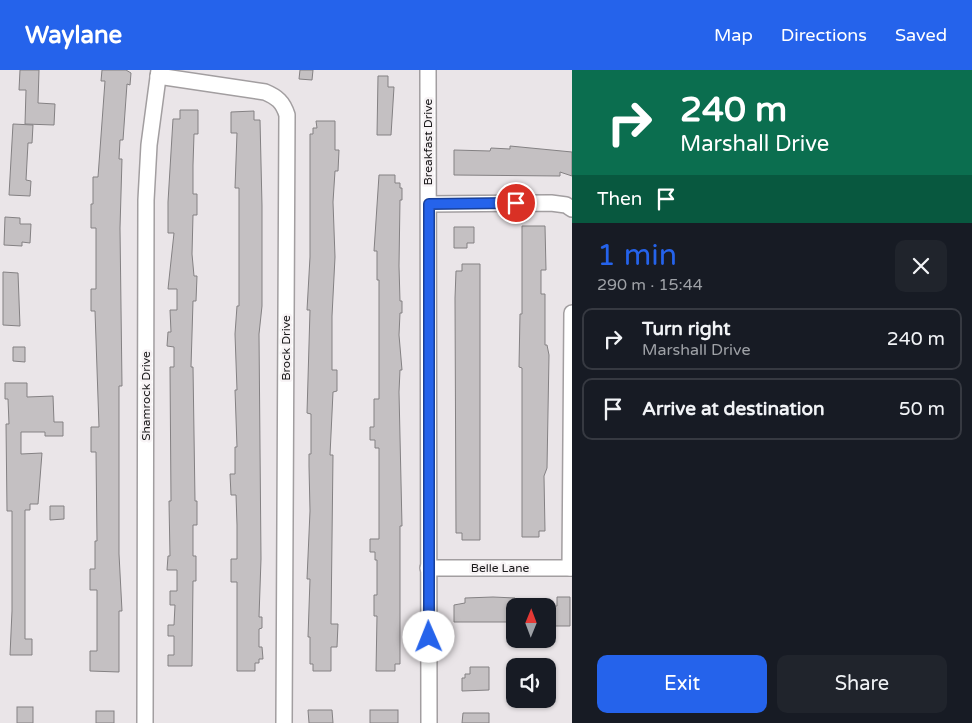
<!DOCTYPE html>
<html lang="en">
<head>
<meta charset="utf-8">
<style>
	:root { --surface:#171b24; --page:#20242c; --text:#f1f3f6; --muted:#9ea1a6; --line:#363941; --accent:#2563eb }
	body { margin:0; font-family:"Varela Round",sans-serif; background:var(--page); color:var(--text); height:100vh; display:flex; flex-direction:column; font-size:19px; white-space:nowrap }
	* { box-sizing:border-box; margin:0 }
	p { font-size:16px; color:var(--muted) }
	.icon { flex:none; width:28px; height:28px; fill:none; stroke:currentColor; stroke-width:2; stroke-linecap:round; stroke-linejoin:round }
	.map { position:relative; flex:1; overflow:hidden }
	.drawer { display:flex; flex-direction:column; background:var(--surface); width:400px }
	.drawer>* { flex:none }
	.banner { background:#0b6e4f; color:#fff; overflow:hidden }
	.needle { width:32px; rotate:1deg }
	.buttons { position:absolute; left:506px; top:528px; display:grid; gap:10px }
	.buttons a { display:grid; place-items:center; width:50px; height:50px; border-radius:10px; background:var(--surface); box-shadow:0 1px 4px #0004; font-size:25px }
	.pin { position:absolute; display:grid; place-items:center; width:42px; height:42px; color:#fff; margin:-21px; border:2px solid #fff; border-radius:50%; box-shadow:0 1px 5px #0007 }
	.me { position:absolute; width:55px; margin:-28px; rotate:359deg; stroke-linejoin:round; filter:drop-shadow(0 0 4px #0008) }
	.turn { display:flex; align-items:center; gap:18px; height:105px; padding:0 25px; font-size:22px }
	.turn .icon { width:65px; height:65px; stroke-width:2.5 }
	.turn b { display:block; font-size:35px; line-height:42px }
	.then { display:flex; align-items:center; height:48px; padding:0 25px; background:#0003; gap:10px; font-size:19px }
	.round { display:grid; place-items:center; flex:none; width:52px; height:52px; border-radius:10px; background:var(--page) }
	.overview { display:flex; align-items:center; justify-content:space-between; height:85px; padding:0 25px }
	h1 { font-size:30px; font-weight:600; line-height:38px; color:var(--accent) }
	.cta { display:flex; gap:10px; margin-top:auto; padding:10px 25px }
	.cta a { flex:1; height:58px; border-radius:10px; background:var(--accent); color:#fff; font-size:20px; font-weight:600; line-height:58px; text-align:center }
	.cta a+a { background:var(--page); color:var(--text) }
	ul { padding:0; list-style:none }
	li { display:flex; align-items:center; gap:15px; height:62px; margin:0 10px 8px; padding:0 15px; border:2px solid var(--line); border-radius:10px }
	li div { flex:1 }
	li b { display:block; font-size:19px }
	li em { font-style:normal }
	header { display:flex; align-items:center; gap:30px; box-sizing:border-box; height:70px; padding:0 25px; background:var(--accent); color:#fff }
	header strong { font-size:24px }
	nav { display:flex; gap:28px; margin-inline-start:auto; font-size:18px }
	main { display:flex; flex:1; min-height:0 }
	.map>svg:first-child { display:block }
	.building { fill:#c4c0c2; stroke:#848183 }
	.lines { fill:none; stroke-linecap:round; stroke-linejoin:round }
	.minor-casing { stroke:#a29ea0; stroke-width:18 }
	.minor { stroke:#fff; stroke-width:15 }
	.route-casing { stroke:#184099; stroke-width:12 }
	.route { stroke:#2563eb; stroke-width:9 }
	.labels { text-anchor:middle; stroke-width:5; stroke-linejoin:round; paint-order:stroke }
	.street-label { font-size:12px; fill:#191819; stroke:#f7f3f5 }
</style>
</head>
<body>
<header>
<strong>Waylane</strong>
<nav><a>Map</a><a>Directions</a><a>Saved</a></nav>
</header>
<main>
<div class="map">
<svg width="572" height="653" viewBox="0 0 572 653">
	<rect width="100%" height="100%" fill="#eae5e8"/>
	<!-- building -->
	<g class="building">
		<path d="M20,0H39L38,33L55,34L54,55L25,54L26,20H19Z"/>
		<path d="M102,0H126L131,3L130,15L127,14L123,70H120L119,89H122L120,158L122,316H119V484L122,541H119V602L90,601V581H97V520H90V499H95V471H97L96,382H91V357H99L95,241H91V219H96V158H91V134H93V107H98L105,11H101Z"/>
		<path d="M300,0H313L312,10L299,9Z"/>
		<path d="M378,6H388V17H394L391,65H377Z"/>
		<path d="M180,40H198V64H194L193,95V124H197V145H193L192,184L194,206H197L196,231H193L191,297H193L195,431H197V455H193V486H196V511H193L192,596H168V585H174V566H168V555H174L175,535H170V521H177V500H167L168,486H170L169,431H171L170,297H174V277L167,276L168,262H171L170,240H177V219H168L174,163H168V132L173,49H180Z"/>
		<path d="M254,41V50H260L262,136V236L259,264L261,489L259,547H262V558L259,559V577H262L263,589H259V593H255V601H237V512H231V489H237V455L236,425H231L230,404H235V377H237L235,320H237L235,264L237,236H239V118H235L237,63H231V42Z"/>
		<path d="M316,51H335V80H339L338,101H335L333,132L335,187L332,246V300H337V321L333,322L330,385H333L331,554H338L337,577H331V601H313V594H310V567H308L310,509H307L310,441L309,396V384H311V344L307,343L310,240H307L310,187V64H313V58H317Z"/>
		<path d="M13,54L33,55L32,73H28L26,110L31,111L30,126L9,125Z"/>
		<path d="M510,76L572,82V106L560,102V106L454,105V80L490,81L491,78L510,79Z"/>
		<path d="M379,105H395V113H400V118H402V130H400L399,196L400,231H402V243H400L399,265L402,300H400L399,322L402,456H400V594H395V601H376L377,546H374V525H377V490H375V482H370V469H379V378H375V370H370V357H374V329H379V210H377V181H374Z"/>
		<path d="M5,147L20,148V154H31L30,173L22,172V176L4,175Z"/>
		<path d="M522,156H545L546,200H541V224H545V275H547L549,285L547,398L544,406L545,461H539V467H522V298L519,297L520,244H522Z"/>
		<path d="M454,157H474V173H467V178H454Z"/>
		<path d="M462,194H480V470H462V463H456L455,228L456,201H462Z"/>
		<path d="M3,202L18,203L20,256L3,255Z"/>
		<path d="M13,277H25V292L13,291Z"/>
		<path d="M5,313H27V327L53,326L54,352H63V366H45V362H21V384L42,383L38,434H30V440H25V569H32V585H10L12,541V441H7L6,354H9L8,329H5Z"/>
		<path d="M50,436H64V449L50,450Z"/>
		<path d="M493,527L515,528V552H454V535L465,533V528Z"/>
		<path d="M557,527H570V556H548V536H557Z"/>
		<path d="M470,597H489V620L462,621V608H465V604H470Z"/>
		<rect x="17" y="637" width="16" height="16"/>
		<path d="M308,640H332L333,653H309Z"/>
		<rect x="370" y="640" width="28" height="13"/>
		<rect x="96" y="641" width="18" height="12"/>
		<path d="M463,643H489V653H462Z"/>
	</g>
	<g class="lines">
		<!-- minor casing -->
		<g class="minor-casing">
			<g id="minor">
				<path d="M428,0L429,653"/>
				<path d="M158,6L265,22C277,27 283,32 287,45L284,653"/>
				<path d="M429,134L551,133L566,135L572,139"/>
				<path d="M428,498H572"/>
				<path d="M570,498L572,243"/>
				<path d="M145,653L146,130L149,75L159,0"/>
			</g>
		</g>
		<!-- minor -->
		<use href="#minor" class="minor"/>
	</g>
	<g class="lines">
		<!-- route casing -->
		<g class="route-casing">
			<path id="route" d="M429,567V134L516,133"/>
		</g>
		<!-- route -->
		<use href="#route" class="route"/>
	</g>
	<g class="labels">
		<!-- street labels -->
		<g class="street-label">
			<text transform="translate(428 72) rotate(-90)" y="4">Breakfast Drive</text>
			<text transform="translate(286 278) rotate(-90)" y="4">Brock Drive</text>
			<text transform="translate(146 326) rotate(-90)" y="4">Shamrock Drive</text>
			<text x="500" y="502">Belle Lane</text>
		</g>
	</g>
</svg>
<div class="buttons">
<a><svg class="needle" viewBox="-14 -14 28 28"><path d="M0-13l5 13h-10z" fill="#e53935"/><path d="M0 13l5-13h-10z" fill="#9ea1a6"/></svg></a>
<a><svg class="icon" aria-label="sound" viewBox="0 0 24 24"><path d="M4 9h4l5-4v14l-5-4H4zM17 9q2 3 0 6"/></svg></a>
</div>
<div class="pin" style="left:516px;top:133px;background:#d93025"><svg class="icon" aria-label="arrive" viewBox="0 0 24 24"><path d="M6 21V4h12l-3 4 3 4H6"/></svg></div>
<svg class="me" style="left:429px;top:567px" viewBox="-20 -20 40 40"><circle r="19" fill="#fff"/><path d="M0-13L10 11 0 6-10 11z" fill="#2563eb"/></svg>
</div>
<section class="drawer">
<div class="banner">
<div class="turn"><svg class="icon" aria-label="right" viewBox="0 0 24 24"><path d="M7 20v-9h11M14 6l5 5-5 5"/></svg><div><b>240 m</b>Marshall Drive</div></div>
<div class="then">Then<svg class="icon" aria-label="arrive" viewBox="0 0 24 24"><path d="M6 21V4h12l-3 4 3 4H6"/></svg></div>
</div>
<div class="overview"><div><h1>1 min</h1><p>290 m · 15:44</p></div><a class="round"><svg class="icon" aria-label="close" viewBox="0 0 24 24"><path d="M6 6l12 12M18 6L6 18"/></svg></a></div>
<ul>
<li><svg class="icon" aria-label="right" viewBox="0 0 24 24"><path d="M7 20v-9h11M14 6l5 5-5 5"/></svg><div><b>Turn right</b><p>Marshall Drive</p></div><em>240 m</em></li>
<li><svg class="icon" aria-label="arrive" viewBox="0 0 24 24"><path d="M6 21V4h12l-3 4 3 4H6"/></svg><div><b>Arrive at destination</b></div><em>50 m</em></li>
</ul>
<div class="cta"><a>Exit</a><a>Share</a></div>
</section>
</main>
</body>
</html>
